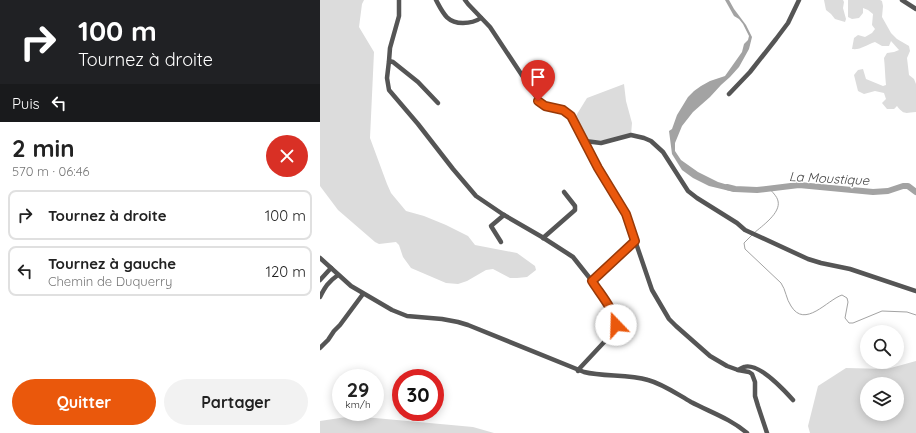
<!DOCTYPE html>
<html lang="fr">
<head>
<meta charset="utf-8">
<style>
	:root { --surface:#fff; --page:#f2f2f2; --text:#222; --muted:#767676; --line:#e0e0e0; --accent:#ea580c }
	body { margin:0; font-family:Quicksand,sans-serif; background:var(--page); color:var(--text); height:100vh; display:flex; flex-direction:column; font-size:15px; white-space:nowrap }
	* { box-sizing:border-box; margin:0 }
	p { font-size:13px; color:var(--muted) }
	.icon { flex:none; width:22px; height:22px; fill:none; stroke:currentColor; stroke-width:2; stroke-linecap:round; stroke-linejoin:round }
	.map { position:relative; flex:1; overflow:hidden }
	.details { display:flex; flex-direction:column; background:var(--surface); width:320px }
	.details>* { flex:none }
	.guide { background:#202124; color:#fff; overflow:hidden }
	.buttons { position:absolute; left:540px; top:325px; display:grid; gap:8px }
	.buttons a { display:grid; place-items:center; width:44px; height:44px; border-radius:50%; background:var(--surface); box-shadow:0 2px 10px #0003; font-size:20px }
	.speed { position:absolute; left:12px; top:369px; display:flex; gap:8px; font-size:20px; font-weight:700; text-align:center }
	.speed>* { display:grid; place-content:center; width:52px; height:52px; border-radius:50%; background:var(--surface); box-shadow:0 2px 10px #0003; line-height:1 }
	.speed small { font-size:10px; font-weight:400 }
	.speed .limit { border:6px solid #d22; background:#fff; color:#111 }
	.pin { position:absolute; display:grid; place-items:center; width:34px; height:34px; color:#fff; margin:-41px -17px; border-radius:50% 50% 50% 0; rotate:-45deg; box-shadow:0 0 4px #0007 }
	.pin .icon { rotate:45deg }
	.me { position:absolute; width:44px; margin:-22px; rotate:339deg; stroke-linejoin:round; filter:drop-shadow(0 0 3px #0008) }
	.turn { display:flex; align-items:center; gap:14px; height:84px; padding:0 12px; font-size:18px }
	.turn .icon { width:52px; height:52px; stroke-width:2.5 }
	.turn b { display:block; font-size:28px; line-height:34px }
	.then { display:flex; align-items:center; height:38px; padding:0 12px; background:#0003; gap:8px; font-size:15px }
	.round { display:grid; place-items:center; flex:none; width:42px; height:42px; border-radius:21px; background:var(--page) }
	.summary { display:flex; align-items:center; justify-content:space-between; height:68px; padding:0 12px }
	h1 { font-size:24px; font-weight:800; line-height:30px }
	.cta { display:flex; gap:8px; margin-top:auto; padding:8px 12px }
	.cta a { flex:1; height:46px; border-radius:24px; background:var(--accent); color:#fff; font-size:16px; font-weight:800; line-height:46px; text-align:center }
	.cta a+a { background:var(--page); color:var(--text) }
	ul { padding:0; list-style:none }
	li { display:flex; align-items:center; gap:12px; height:50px; margin:0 8px 6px; padding:0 4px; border:2px solid var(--line); border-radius:8px }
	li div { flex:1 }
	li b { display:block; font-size:15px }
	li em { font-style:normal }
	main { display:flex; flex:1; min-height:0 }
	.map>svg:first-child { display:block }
	.green { fill:#dcdcdc; fill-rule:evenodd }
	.water { fill:#a3a3a3 }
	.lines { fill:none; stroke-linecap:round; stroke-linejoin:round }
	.stream { stroke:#a3a3a3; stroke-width:1 }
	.river { stroke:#a3a3a3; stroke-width:6 }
	.minor { stroke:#555; stroke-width:4.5 }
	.route-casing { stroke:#983908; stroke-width:10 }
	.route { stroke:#ea580c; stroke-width:7 }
	.labels { text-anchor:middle; stroke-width:3; stroke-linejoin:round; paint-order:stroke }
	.water-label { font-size:13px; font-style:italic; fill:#444; stroke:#fff }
</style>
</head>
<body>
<main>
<section class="details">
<div class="guide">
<div class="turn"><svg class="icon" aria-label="right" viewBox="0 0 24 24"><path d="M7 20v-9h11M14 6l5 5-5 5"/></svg><div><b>100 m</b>Tournez à droite</div></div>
<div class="then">Puis<svg class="icon" aria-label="left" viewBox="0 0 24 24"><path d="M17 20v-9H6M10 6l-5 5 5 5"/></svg></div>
</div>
<div class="summary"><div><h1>2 min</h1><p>570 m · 06:46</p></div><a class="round" style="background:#d93025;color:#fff"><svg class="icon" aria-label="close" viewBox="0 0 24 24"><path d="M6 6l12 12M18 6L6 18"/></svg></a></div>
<ul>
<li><svg class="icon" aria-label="right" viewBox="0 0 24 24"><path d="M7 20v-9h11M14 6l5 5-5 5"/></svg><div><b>Tournez à droite</b></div><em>100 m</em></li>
<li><svg class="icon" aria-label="left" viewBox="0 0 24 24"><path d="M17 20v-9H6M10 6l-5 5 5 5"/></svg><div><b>Tournez à gauche</b><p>Chemin de Duquerry</p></div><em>120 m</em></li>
</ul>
<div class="cta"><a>Quitter</a><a>Partager</a></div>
</section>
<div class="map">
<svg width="596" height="433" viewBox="0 0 596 433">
	<rect width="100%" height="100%" fill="#fff"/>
	<!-- green -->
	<g class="green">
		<path d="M0,0H44L42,4L39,27L54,52L50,138L67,184L71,193L86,211L104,216L126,225L148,236L155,245L197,253L215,266L216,270L207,277L197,278H190L173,269L166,270L147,281L138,284L126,283L91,268L83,257L79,245L76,242L59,244L55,242L18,210L0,186Z"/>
		<path d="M504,0H523L524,2L523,8L526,19L525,22L515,19L511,14L506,10Z"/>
		<path d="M528,0H560L562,1L563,6L562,17L571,33L577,39L589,46L590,51L587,58L589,75L594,79L596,84V112C585,113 584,115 577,106L574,109H567L562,103L566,99L564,93L555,91L544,94L538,91L534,75L538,70L543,69L546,79L563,86L566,85C565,76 565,67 564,58L567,53L574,52L579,50L571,41L569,46H562L555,42C546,45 541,50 532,49L534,38L538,35L545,37L552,33L555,29L552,25L553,14L548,10L543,8V13L539,18L532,19L528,17Z"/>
		<path d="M304,84L306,101L312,123L311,135L292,140L265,141L254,119L267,98Z"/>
		<path d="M596,361V433H490L488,426L498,386L526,368L567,369ZM547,384H577V414H547Z"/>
		<path d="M33,416L153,427L174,433H0V421Z"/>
	</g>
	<!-- water -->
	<path class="water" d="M405,0H409L414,9L426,25L432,37L429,49L419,67L410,77L401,85L390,97L373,112L362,126L355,143V151L361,160L378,172L398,182L415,187L414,192L389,186L373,178L362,170L352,154L349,131L352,129L357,115L368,97L374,91L381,86L390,81L405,76L422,52L424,44L428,40L429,36L423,24L419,19L414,16Z"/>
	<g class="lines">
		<!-- stream -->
		<g class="stream">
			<path d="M434,233C442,226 461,213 458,201C457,196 452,192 449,188"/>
			<path d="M432,235L424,243L425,249L461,283C466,290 466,299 471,306C485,329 507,300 522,295L527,298L528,302L525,318L529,323H533L562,311L587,312L596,315"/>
		</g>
		<!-- river -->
		<path class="river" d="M407,187L415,189L437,190L479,185L553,192L568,191L583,186H588L596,192"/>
		<!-- minor -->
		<g class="minor">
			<path d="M79,0V16L70,48L69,61L67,78L69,90L98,124L133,169L156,196L184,215L222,237L253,257L272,281L292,312L295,318L296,325L294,330L287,339L259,369L258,371"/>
			<path d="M116,0C123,13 127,23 143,23C150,23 155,22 161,18"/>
			<path d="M145,0L148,4L170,27L219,101C229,111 244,105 254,119L278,168L306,214L332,290L349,319L356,326L390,356L407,366L418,370L429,372L432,374L435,382V396L438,406L447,433"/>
			<path d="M582,0L596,9"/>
			<path d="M69,61L73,62L98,82L118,103"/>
			<path d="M409,94L430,72L456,39L468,23L479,0"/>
			<path d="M265,141L281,143L311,135L324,138L331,141L343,152L368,191L377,198L417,223L425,230L488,259L501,263L530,269L596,291"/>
			<path d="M223,238L255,210V206L244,192"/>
			<path d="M181,242L171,226L184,215"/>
			<path d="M0,258L31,286L72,310L87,316L122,319L138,322L148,325L264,372C284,377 308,374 328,380C343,384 357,394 371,402C390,412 411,419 427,433"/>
			<path d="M0,280L11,268"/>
			<path d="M272,281L315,241"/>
			<path d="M0,297C5,287 8,282 18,275"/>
			<path d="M0,348L8,340L14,331L20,325L43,294"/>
			<path d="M418,370C419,370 423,367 424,367C438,362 464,390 473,400"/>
		</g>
	</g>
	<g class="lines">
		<!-- route casing -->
		<g class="route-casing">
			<path id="route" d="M218,101L225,106L243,110L251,116L278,168L306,214L315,241L272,281C280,294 294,309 296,325"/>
		</g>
		<!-- route -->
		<use href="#route" class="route"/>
	</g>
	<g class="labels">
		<!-- water labels -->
		<g class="water-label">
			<text transform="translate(509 178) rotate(3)" y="5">La Moustique</text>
		</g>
	</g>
</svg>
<div class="buttons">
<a><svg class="icon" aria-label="search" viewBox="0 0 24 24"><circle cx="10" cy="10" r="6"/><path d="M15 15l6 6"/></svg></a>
<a><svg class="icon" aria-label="layers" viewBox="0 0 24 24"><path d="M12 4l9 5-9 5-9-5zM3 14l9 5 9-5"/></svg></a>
</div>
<div class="speed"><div>29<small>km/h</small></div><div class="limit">30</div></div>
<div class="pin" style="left:218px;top:101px;background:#d93025"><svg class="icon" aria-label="arrive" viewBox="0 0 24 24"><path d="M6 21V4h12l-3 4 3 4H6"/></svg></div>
<svg class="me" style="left:296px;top:325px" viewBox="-20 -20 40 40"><circle r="19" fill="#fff"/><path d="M0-13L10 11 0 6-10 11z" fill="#ea580c"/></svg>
</div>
</main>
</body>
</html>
